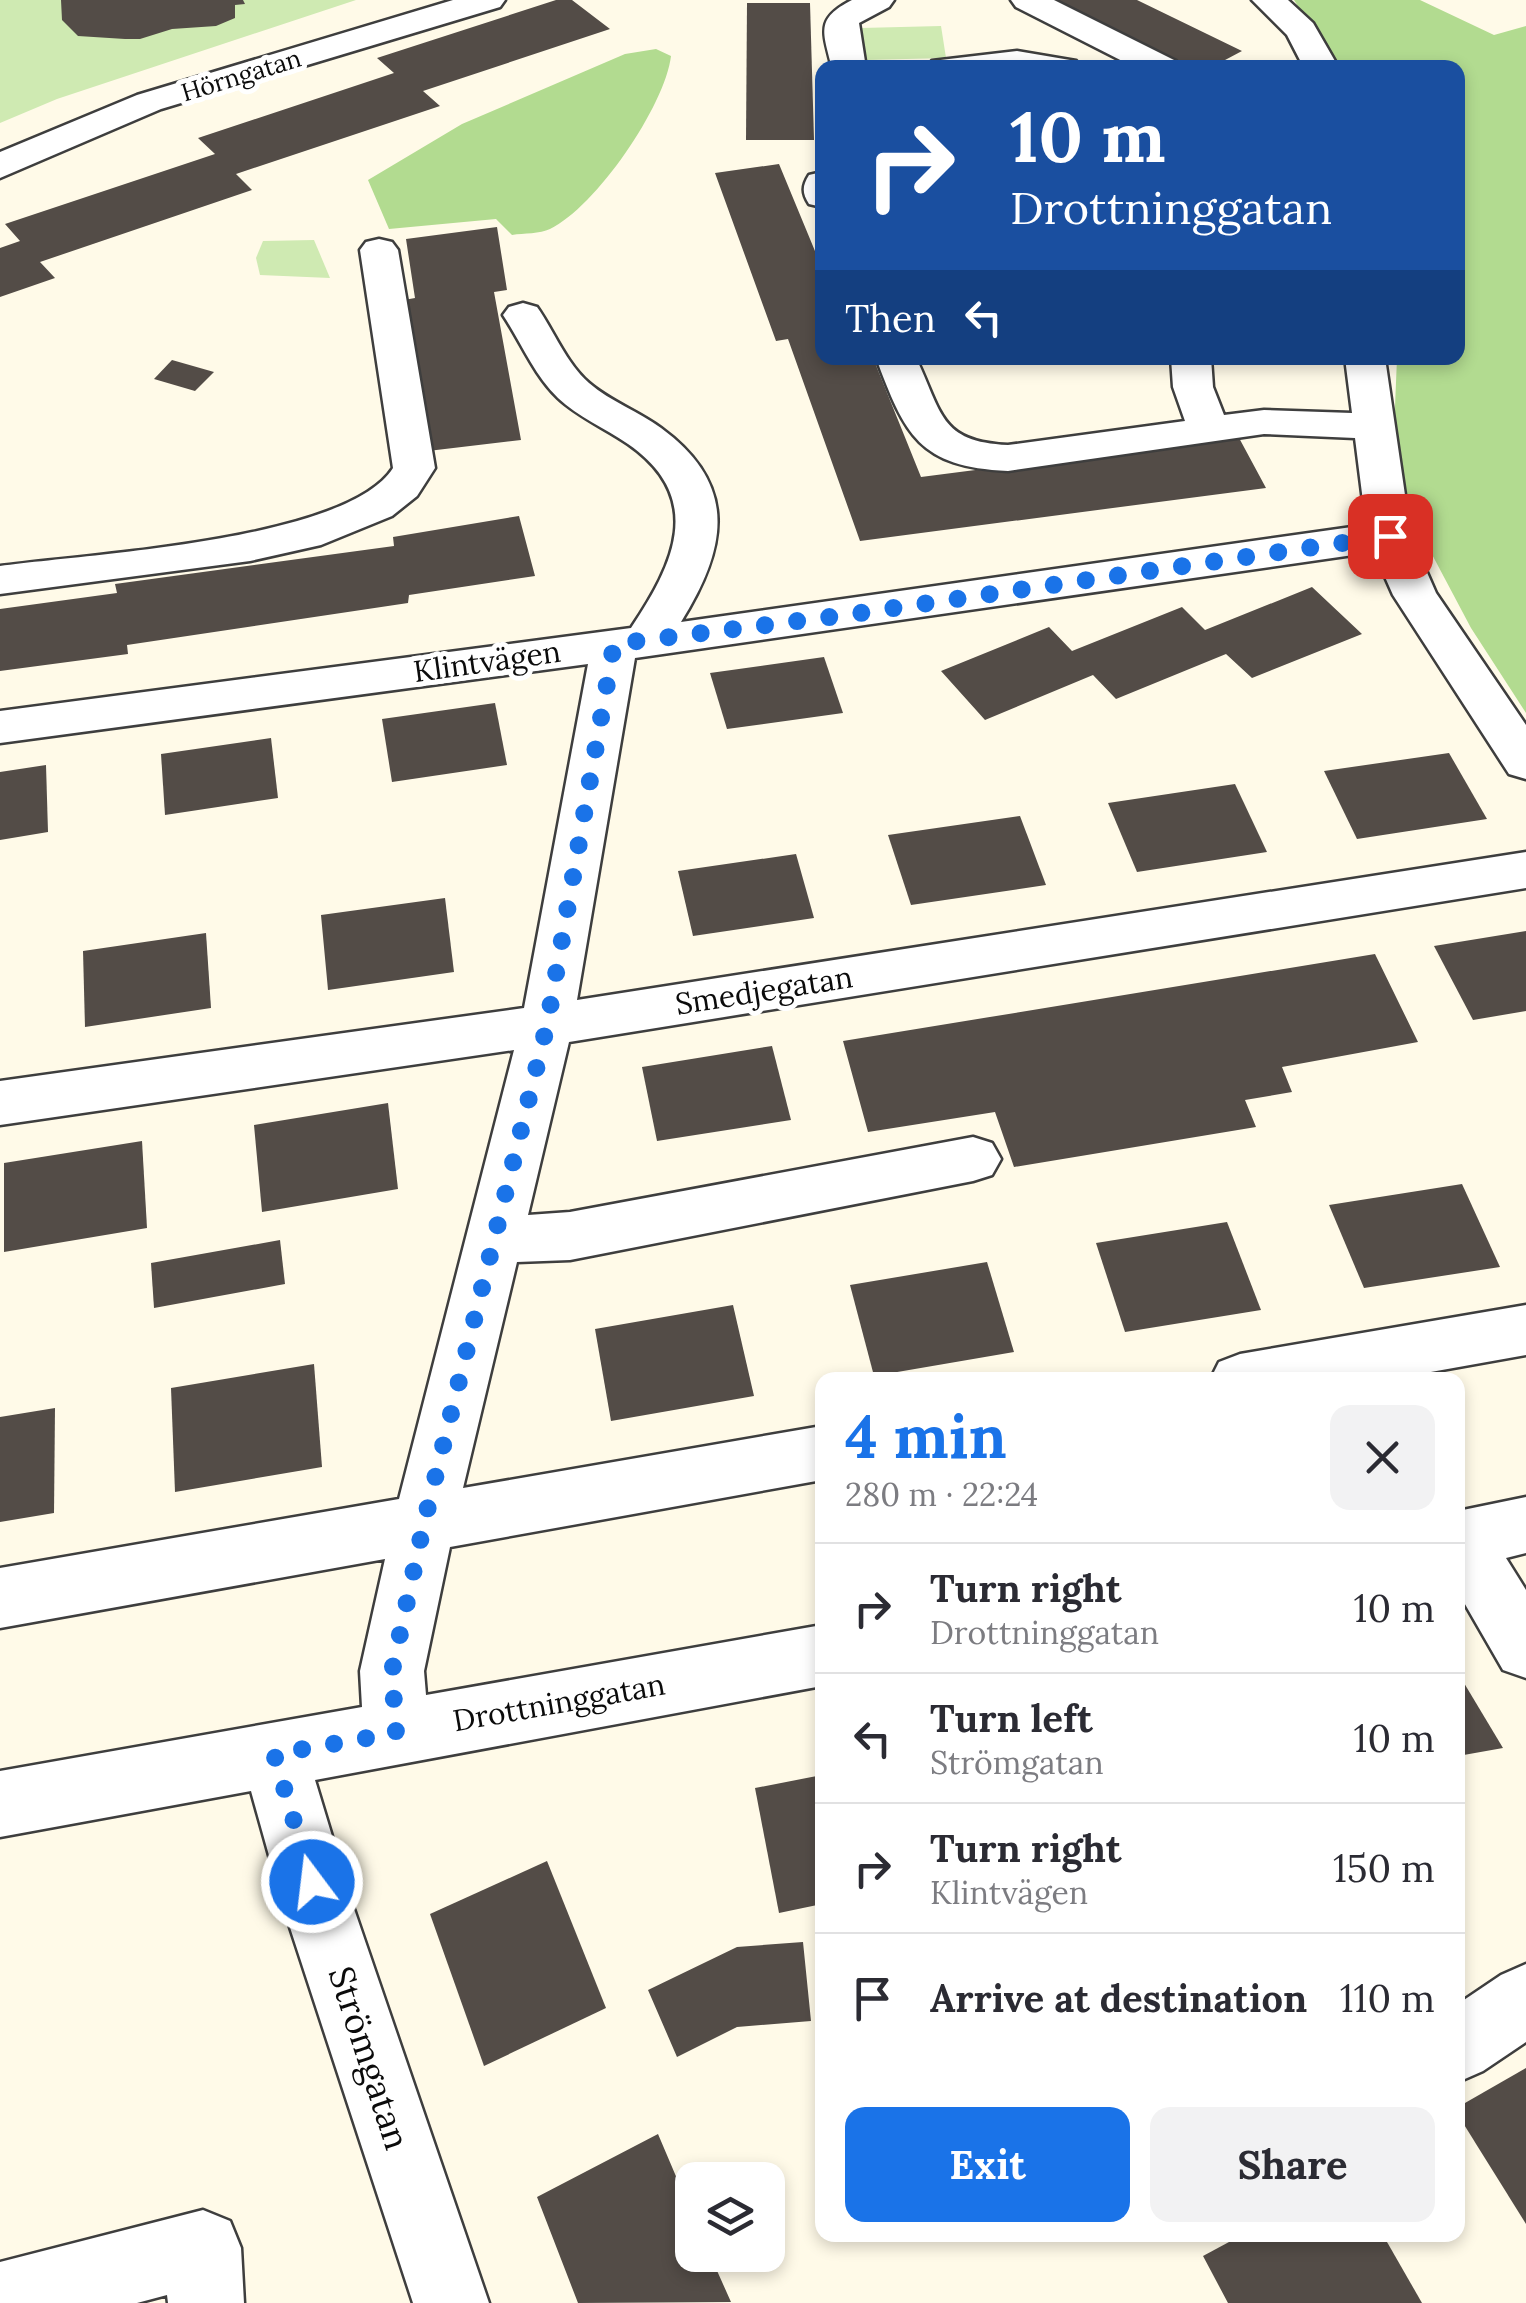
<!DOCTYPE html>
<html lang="en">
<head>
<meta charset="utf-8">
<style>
	:root { --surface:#fff; --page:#f2f2f3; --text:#2b2b33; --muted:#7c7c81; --line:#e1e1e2; --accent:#1a73e8 }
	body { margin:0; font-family:Lora,serif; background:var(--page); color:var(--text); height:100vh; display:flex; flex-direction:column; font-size:38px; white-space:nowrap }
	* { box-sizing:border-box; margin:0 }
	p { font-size:32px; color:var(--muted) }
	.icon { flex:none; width:55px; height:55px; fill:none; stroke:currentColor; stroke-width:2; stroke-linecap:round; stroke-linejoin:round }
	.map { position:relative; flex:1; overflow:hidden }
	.sheet { position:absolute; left:815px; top:1372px; width:650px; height:870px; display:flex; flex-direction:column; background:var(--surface); border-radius:20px; box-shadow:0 5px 15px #0003 }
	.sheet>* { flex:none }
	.top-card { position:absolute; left:815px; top:60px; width:650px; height:305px; border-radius:20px; box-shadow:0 5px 15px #0003; background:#1a4fa0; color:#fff; overflow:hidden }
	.controls { position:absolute; left:675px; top:2162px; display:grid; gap:20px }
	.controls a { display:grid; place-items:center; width:110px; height:110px; border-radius:20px; background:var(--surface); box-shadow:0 5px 15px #0003; font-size:50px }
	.pin { position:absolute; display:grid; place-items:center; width:85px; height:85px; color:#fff; margin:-42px; border-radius:20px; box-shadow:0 5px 15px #0006 }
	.me { position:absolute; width:110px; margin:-55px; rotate:345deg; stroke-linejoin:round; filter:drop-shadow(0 0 8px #0008) }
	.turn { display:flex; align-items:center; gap:35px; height:210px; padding:0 30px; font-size:45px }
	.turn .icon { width:130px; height:130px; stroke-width:2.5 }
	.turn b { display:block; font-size:70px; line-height:85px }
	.then { display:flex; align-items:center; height:95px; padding:0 30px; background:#0003; gap:20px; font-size:38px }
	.round { display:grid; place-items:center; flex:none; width:105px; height:105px; border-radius:20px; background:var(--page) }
	.head { display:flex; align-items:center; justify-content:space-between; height:170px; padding:0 30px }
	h1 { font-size:60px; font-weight:800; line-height:75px; color:var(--accent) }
	.cta { display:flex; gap:20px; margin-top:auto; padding:20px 30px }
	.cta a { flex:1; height:115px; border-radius:20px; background:var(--accent); color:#fff; font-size:40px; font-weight:800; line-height:115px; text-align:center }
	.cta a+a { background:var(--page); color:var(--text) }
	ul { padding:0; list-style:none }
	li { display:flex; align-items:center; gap:30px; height:130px; padding:0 30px; border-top:2px solid var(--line) }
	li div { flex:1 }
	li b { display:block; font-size:38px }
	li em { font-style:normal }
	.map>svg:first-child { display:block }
	.green { fill:#cfeab2 }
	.forest { fill:#b2db90 }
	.building { fill:#534c47 }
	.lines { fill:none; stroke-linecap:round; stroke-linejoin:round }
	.minor-casing { stroke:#3e3e3e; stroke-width:5 }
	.minor { fill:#fff; fill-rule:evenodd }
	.route { stroke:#1a73e8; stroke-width:18; stroke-dasharray:0 32.4 }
	.labels { text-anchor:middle; stroke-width:10; stroke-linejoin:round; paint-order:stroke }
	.far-street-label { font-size:25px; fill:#0b0b0b; stroke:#fff }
	.street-label { font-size:30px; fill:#0b0b0b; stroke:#fff }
	.near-street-label { font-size:35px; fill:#0b0b0b; stroke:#fff }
</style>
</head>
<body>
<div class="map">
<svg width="1526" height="2303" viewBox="0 0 1526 2303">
	<rect width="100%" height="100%" fill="#fffae8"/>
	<!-- green -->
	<g class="green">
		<path d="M0,0H356L57,99L0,123Z"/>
		<path d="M941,26L946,58L866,60L861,28Z"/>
		<path d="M314,240L330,278L260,275L256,258L263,241Z"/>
	</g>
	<!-- forest -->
	<g class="forest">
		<path d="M1294,0H1420L1494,35L1526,26V713L1471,628L1392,479L1397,358H1458V68L1337,67Z"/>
		<path d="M656,49L671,56C665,106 596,207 550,229C540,234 524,233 512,235L496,219L389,229L368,180L462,124L625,54Z"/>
	</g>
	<!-- building -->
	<g class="building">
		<path d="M61,0H243L245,4L235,5V18L216,26L172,29L140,39H125L78,36L62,20Z"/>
		<path d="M556,0H572L610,29L423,91L440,106L236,174L252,190L40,262L55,278L0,297V248L20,241L5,224L215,154L198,138L394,73L377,58Z"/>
		<path d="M1037,0H1137L1242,51L1210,68H1187L1053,0Z"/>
		<path d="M747,3H810L814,140H746Z"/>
		<path d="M779,164L822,268V358H873L921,477L1238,436L1266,488L860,541L788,339L776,341L715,173Z"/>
		<path d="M497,227L507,290L494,292L521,440L428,451L404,300L415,298L406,239Z"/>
		<path d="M1220,358H1281V364L1220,361Z"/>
		<path d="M172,360L214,372L195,391L154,379Z"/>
		<path d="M519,516L535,576L409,595L408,603L127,645L128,654L0,671V609L117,593L115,584L394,546L393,537Z"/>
		<path d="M1312,587L1362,634L1252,678L1226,654L1116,699L1093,675L985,720L941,671L1049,627L1072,651L1182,607L1205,630Z"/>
		<path d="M824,657L843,713L727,729L710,673Z"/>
		<path d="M495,703L507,765L392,782L382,719Z"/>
		<path d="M271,738L278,798L165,815L161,754Z"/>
		<path d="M1449,753L1487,819L1357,839L1324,771Z"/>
		<path d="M46,765L48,832L0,840V772Z"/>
		<path d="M1235,784L1267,852L1137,872L1108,803Z"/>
		<path d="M1020,816L1046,885L911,905L888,835Z"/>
		<path d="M796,854L814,918L693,936L678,871Z"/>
		<path d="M445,898L454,972L328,990L321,915Z"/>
		<path d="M1526,931V1011L1473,1020L1434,946Z"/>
		<path d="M206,933L211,1008L85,1027L83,951Z"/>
		<path d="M1375,954L1418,1042L1282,1067L1292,1092L1245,1100L1256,1127L1014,1167L995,1112L868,1132L843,1041Z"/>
		<path d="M772,1046L791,1120L657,1141L642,1067Z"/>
		<path d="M388,1103L398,1189L262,1212L254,1125Z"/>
		<path d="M142,1141L147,1228L4,1252V1163Z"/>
		<path d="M1462,1184L1500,1267L1364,1288L1329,1205Z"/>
		<path d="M1227,1222L1261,1310L1125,1332L1096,1243Z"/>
		<path d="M280,1240L285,1284L154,1308L151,1263Z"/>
		<path d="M987,1262L1014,1352L874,1376L850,1285Z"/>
		<path d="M733,1305L754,1396L611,1421L595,1329Z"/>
		<path d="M314,1364L322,1467L175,1492L171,1388Z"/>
		<path d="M55,1408L54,1513L0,1522V1417Z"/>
		<path d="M1458,1673L1503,1748L1458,1756Z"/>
		<path d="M822,1775V1904L779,1913L755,1788Z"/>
		<path d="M547,1861L606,2008L484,2066L430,1914Z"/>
		<path d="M803,1942L811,2021L737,2027L677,2057L648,1990L737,1947Z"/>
		<path d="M1526,2068V2224L1458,2115V2107Z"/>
		<path d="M658,2134L692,2214V2255H710L731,2302L578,2303L537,2197Z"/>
		<path d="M1242,2235H1383L1422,2303H1228L1203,2256Z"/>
	</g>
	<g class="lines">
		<!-- minor casing -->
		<g class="minor-casing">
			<g id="minor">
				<path d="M453,0H505L500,7L161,109L0,178V152L137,95Z"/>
				<path d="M852,0H894L889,7L859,23L866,68H832C823,31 815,19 852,0Z"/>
				<path d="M1011,0H1054L1176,61L1181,68H1136L1016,7Z"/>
				<path d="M1252,0H1288L1313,23L1339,68H1304L1287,35Z"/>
				<path d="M1017,51L1076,61L1081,68H927L932,61Z"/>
				<path d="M822,172V207L809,204C802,193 802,186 809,175Z"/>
				<path d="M379,239L392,242L398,250L435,468L417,496L392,516L321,545L250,561L0,594V566C86,554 346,541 393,468L360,250L366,242Z"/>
				<path d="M523,303L537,307C554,331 566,363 589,383C611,402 638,411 661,428C739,485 727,548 681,622L1366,525L1355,438L1264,434L1008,471C919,467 905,435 876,358H916C942,412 939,442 1008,445L1185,421L1173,387L1171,358H1211L1213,387L1224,415L1264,410L1352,413L1345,358H1385L1411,536L1436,593L1526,725V779L1509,774L1393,595L1374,552L635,658L577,1000L1526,852V888L569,1042L528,1215L570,1212L973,1137L992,1143L1001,1159L992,1175L973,1181L570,1260L517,1262L463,1488L822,1426V1480L450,1547L424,1671L426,1695L822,1625V1686L315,1780L354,1909L489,2303H413L284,1909L251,1791L0,1837V1771L362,1707L360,1671L385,1559L0,1628V1568L399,1499L514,1050L0,1125V1081L524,1008L588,664L0,743V711L631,628C674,564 706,498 628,444C605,428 578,417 558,398C534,375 521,342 503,315L509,307Z"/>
				<path d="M1526,1305V1355L1386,1380H1210L1219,1362L1240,1354Z"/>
				<path d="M1526,1497V1553L1506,1558L1526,1590V1678L1503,1670L1458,1592V1511Z"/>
				<path d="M1526,1964V2042L1483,2071L1458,2082V2004L1501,1975Z"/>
				<path d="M203,2210L230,2221L241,2248L244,2303H168L167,2295L137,2303H0V2262Z"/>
			</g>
		</g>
		<!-- minor -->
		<use href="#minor" class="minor"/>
	</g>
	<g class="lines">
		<!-- route -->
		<path class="route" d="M312,1882L274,1754L396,1733L392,1671L424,1523L547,1025L614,644L846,615L1390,536"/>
	</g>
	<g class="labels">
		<!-- far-street labels -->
		<g class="far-street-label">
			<text transform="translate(241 75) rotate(-17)" y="9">Hörngatan</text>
		</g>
		<!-- street labels -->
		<g class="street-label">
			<text transform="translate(487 662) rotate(-8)" y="10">Klintvägen</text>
			<text transform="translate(764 991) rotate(-9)" y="10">Smedjegatan</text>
			<text transform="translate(559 1703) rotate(-10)" y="10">Drottninggatan</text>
		</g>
		<!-- near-street labels -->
		<g class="near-street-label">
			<text transform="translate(369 2058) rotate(72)" y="12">Strömgatan</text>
		</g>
	</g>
</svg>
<div class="controls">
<a><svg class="icon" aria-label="layers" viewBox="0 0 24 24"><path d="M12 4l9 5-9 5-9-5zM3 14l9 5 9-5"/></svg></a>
</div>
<div class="pin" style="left:1390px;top:536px;background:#d93025"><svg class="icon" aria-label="arrive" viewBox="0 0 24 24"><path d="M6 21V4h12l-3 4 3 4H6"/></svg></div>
<svg class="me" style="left:312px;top:1882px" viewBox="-20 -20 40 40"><circle r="17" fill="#1a73e8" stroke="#fff" stroke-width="3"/><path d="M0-11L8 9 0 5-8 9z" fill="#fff"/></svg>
<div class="top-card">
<div class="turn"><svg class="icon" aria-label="right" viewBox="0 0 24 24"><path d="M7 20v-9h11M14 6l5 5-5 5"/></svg><div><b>10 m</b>Drottninggatan</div></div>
<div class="then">Then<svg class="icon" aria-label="left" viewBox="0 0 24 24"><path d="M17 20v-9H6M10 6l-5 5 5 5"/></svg></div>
</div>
<section class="sheet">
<div class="head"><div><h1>4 min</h1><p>280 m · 22:24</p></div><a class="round"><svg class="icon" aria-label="close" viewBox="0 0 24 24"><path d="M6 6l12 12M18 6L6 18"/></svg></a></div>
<ul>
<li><svg class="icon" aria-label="right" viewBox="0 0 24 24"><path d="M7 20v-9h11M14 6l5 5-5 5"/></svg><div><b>Turn right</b><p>Drottninggatan</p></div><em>10 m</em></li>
<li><svg class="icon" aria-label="left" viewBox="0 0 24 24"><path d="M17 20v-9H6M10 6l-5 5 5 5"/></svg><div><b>Turn left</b><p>Strömgatan</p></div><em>10 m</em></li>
<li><svg class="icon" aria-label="right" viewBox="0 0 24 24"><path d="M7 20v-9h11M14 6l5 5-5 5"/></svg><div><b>Turn right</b><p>Klintvägen</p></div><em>150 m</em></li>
<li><svg class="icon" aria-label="arrive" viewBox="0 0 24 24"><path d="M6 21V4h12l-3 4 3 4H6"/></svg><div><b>Arrive at destination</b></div><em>110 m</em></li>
</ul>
<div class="cta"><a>Exit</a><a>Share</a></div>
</section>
</div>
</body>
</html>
